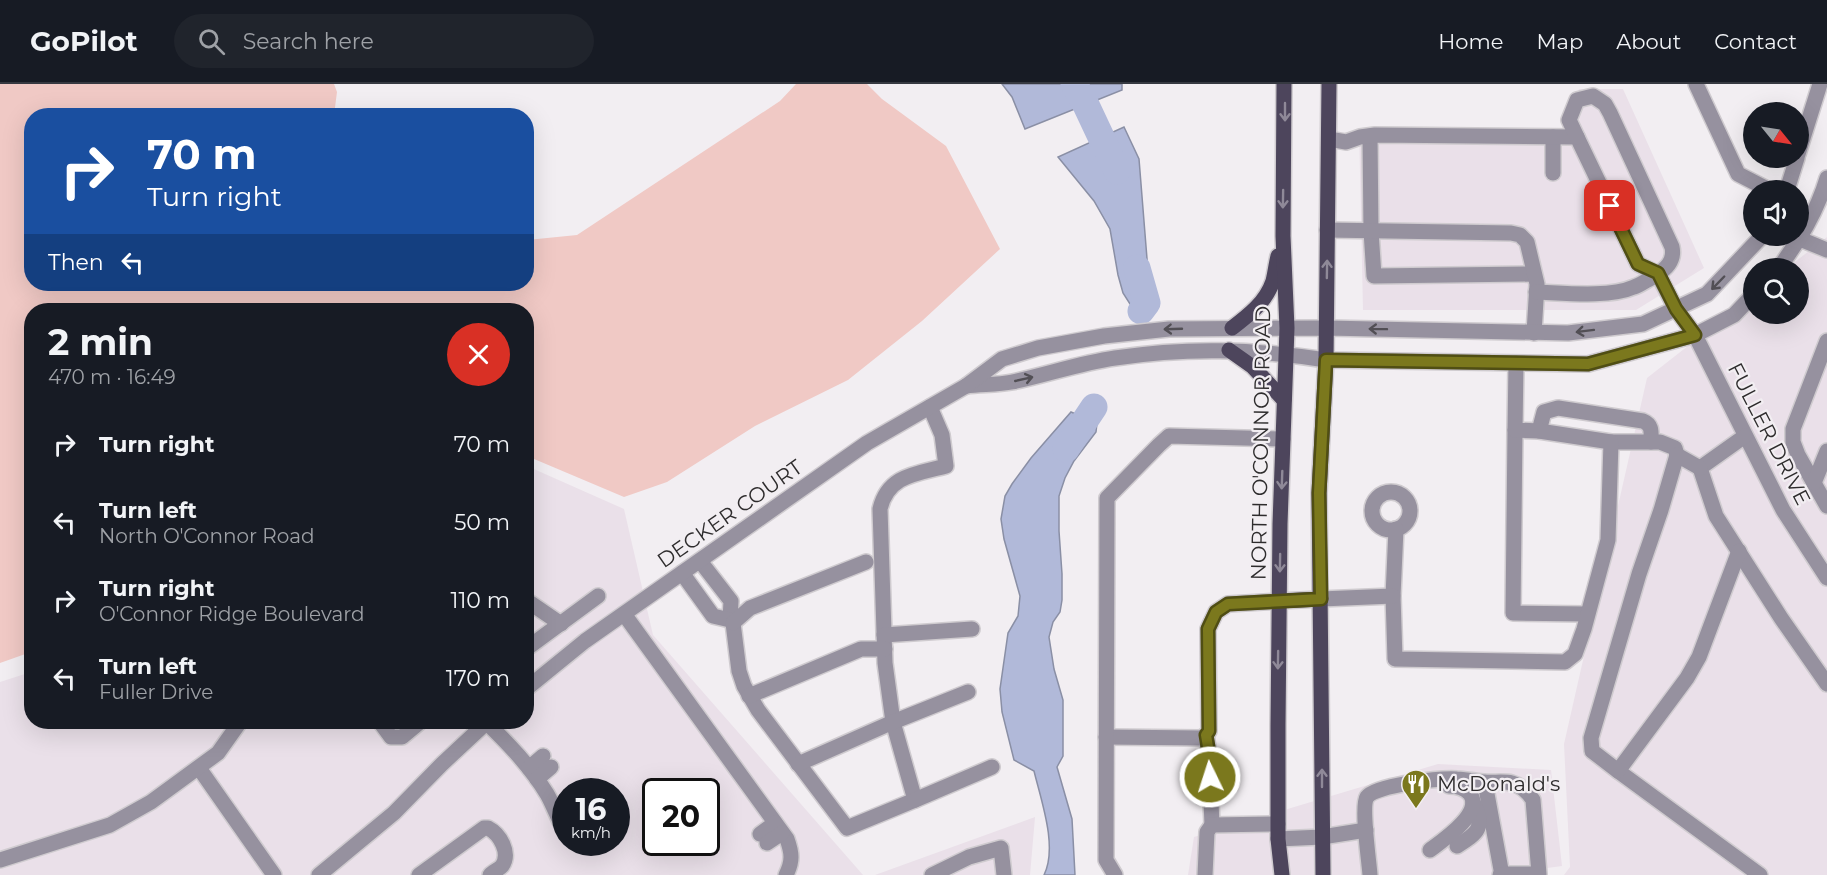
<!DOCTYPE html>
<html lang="en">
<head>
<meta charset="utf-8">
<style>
	:root { --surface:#171b24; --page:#20242c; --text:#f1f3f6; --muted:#9ea1a6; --line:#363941 }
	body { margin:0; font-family:Montserrat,sans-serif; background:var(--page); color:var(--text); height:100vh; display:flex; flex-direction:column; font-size:22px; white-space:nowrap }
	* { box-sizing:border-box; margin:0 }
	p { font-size:20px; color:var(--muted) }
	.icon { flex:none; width:33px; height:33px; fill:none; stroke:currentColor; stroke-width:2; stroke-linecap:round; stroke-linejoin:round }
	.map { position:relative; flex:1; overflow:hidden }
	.sheet { position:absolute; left:24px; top:219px; width:510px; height:426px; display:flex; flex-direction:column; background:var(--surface); border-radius:24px; box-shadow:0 6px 24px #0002 }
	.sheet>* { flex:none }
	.hud { position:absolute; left:24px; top:24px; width:510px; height:183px; border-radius:24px; box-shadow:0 6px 24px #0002; background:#1a4fa0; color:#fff; overflow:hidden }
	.needle { width:39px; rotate:120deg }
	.buttons { position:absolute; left:1743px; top:18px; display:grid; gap:12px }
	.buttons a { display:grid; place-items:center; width:66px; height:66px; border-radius:50%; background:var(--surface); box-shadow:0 6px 24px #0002; font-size:30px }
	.speed { position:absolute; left:552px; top:694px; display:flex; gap:12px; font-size:30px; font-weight:700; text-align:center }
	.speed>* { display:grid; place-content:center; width:78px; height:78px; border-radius:50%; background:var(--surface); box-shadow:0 6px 24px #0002; line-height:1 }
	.speed small { font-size:15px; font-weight:400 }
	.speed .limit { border:3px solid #111; border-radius:9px; background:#fff; color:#111 }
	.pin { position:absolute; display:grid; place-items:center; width:51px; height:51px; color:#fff; margin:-26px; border-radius:12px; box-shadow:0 3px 9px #0006 }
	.me { position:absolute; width:66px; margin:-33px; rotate:356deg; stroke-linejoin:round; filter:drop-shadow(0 0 4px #0008) }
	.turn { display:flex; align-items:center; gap:21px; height:126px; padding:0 24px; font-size:27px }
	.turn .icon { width:78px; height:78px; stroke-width:2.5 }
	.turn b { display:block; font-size:42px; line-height:51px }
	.then { display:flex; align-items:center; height:57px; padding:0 24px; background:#0003; gap:12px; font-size:22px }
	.round { display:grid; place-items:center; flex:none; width:63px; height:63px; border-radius:32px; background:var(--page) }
	.head { display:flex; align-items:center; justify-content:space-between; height:102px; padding:0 24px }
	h1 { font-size:36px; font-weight:700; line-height:45px }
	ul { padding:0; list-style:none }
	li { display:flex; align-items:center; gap:18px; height:78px; padding:0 24px }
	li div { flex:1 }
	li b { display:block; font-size:22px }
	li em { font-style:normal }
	header { display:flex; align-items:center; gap:36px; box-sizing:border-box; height:84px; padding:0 30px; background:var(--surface); border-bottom:2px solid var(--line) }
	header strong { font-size:28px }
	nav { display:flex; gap:33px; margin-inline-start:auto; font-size:21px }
	.search { width:420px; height:54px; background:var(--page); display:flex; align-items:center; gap:15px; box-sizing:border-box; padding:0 21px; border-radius:33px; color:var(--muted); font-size:22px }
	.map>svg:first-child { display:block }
	.built { fill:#eae0e9; fill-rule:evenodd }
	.green { fill:#f0c9c5 }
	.water { fill:#b1b9d9; stroke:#8a8fa5; stroke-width:1.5 }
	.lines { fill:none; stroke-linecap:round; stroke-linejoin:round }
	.river { stroke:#b1b9d9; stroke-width:27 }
	.minor-casing { stroke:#cfcbcf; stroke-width:18 }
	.major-casing { stroke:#cfcbcf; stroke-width:18 }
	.minor { stroke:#96919f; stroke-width:15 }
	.major { stroke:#4d455c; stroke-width:15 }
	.oneway { stroke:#8f8998 }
	.oneway2 { stroke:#524f55 }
	.route-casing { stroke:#504e13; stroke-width:15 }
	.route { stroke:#7b781d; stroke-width:10 }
	.labels { text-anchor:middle; stroke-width:4.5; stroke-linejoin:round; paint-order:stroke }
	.street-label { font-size:21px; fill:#2e2c2d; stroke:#f2eef2 }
	.poi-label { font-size:21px; fill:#2e2c2d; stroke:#f2eef2; text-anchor:start }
</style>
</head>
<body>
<header>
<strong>GoPilot</strong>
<div class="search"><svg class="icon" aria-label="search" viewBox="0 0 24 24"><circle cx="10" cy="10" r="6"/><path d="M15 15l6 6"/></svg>Search here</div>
<nav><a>Home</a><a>Map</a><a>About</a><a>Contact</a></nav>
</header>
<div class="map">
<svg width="1827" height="791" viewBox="0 0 1827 791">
	<rect width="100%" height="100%" fill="#f2eef2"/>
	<!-- built -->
	<g class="built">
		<path d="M1579,5H1623L1704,184L1636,226H1363L1359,44L1562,45Z"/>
		<path d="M1827,153V791H1564L1570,783L1564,660L1647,294L1753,211L1754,230H1798V184H1787Z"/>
		<path d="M527,382L624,425L653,551L863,791H0V598L31,588L32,638H526ZM566,708H616V759H566ZM656,708H706V759H656Z"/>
		<path d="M1438,680L1551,686L1562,782L1497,791H1188L1194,753Z"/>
		<path d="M1035,733L1030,791H875Z"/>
	</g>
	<!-- green -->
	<path class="green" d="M0,0H334L337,8L334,31L32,32V200H526L527,156L577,151L780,17L796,0H867L882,15L946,62L1000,165L922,237L848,296L755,342L667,398L624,413L527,372L526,226H32L31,568L0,579Z"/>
	<!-- water -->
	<g class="water">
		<path d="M1002,0H1122V6L1025,45L1012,13Z"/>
		<path d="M1124,43L1139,75L1150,212L1147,219L1130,220L1123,209L1118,191L1110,145L1094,117L1058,73Z"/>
		<path d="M1071,328L1097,339L1096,348L1074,377L1065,394L1059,412V447L1062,490V516L1060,528L1053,538L1049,553L1054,585L1063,616V672L1057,683L1072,735L1075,791H1044C1058,763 1041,716 1034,687L1014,676L1002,628L1000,605L1008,549L1018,532L1020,512L1004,455L1001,435L1005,412L1012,400L1031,374Z"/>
	</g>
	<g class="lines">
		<!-- river -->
		<g class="river">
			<path d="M1074,0L1086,21L1117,87"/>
			<path d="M1137,184L1147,219L1141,227"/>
			<path d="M1066,365L1094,323"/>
		</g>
		<!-- minor casing -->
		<g class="minor-casing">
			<g id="minor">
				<path d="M1696,0L1738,90L1769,106"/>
				<path d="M1370,52L1371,147L1374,192L1534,190"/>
				<path d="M1553,53V89"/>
				<path d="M1329,55L1346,58L1360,53L1375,51L1577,53L1638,180L1658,190L1676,225L1695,251L1783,426L1827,494"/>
				<path d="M1798,70L1820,0"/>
				<path d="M1787,106L1797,74"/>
				<path d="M1327,146L1511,149L1520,151L1527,158L1537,200L1534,249"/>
				<path d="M1800,155L1827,166"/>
				<path d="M1779,184C1799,156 1817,128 1827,94"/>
				<path d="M1536,208C1564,209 1609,214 1634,203C1641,201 1648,195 1655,192C1666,185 1675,177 1672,163L1610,29L1605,20L1593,12L1577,16L1569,36L1577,53"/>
				<path d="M1827,257L1793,345V358L1798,371L1827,422"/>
				<path d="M966,302C981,300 997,301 1012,298C1046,291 1080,279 1115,274C1188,263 1253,265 1326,276L1588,280L1695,251L1734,231L1754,210"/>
				<path d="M1515,346L1513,529L1587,530"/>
				<path d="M1539,347L1544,328L1558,324L1643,337C1653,341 1651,349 1651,358"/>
				<path d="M1745,352L1700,384L1716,432L1781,534L1827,600"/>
				<path d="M1611,358H1660L1675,364L1677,371"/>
				<path d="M1814,399L1827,367"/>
				<circle cx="1391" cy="427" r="19"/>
				<path d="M1396,445L1393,512L1395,575L1565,578L1575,570L1584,545L1608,456L1611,358L1539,347L1515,346L1516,279"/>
				<path d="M1739,467L1699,573L1687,594L1618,687L1760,791"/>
				<path d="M700,477L731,517L730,536L733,539L739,587L744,602L758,626L847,744L915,716L893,638L885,579L880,425C888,391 916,390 946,382L942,351L930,323"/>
				<path d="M682,489L713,532L730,536"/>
				<path d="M1321,515L1393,512"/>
				<path d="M526,516L561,540"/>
				<path d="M624,530L787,755C792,769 793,777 786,791"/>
				<path d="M733,539L750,524L866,478"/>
				<path d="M884,551L972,545"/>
				<path d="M526,565L598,512"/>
				<path d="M526,605L585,557L867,359L966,302L1002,275L1038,264L1104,252L1169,245L1327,244L1568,249L1643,240L1707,210L1762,152"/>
				<path d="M749,612L861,565H885"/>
				<path d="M380,638L391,653H402L420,638"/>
				<path d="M486,638C509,660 530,682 547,710C554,722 558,736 566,748"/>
				<path d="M1206,651L1209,670L1212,741"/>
				<path d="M1106,653L1201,654L1206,651L1209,647L1208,545L1216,528L1228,520L1279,517"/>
				<path d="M798,680L893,638L968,608"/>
				<path d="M199,684L274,791"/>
				<path d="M529,684L543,672"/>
				<path d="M1618,687L1592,667L1591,654L1639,490L1661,426L1677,371L1700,384"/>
				<path d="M537,695L551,683"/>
				<path d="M1485,699L1502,791"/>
				<path d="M915,716L992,683"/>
				<path d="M760,750L775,739"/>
				<path d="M1278,755L1322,753L1366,746"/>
				<path d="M767,759L782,749"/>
				<path d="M1457,762C1478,749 1486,743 1473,718"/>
				<path d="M1430,766C1442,757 1484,729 1470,710C1465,704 1457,702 1449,702"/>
				<path d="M0,776L110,741L151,718L218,669L240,638"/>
				<path d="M319,791L394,729L442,680L487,638"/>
				<path d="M419,791L484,744H488C500,750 511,769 502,782C499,785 493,788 490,791"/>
				<path d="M932,791L969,773L1001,764L1004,791"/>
				<path d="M1115,791L1106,776L1107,414L1159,361L1169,352L1283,355"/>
				<path d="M1205,791L1207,748L1212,741L1278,740"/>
				<path d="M1370,791C1369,777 1361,722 1367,713C1375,701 1441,694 1457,695C1466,695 1475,698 1484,698C1493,699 1503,697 1512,699C1522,702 1528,708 1533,716L1539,790H1509L1500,791"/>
			</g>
		</g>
		<!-- major casing -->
		<g class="major-casing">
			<g id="major">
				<path d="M1232,244C1249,231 1266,218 1273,197C1275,189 1276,180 1278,172"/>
				<path d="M1229,266L1253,283L1284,316"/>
				<path d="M1279,517L1321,515"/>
				<path d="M1282,791L1278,755V641L1280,440L1287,244L1283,152L1284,0"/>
				<path d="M1323,791L1319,409L1326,276L1329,0"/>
			</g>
		</g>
		<!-- minor -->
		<use href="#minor" class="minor"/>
		<!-- major -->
		<use href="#major" class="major"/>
	</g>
	<!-- one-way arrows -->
	<defs><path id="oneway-shaft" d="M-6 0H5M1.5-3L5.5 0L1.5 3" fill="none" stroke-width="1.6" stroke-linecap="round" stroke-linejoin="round" transform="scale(1.5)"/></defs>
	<g class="oneway">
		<use href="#oneway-shaft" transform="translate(1285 28) rotate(90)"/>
		<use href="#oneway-shaft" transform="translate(1283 115) rotate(91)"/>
		<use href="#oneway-shaft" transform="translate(1327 185) rotate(-89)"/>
		<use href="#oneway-shaft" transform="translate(1282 396) rotate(92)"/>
		<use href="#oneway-shaft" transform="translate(1280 479) rotate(91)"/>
		<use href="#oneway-shaft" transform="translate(1278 576) rotate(91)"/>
		<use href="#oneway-shaft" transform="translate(1322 694) rotate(-90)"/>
	</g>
	<g class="oneway2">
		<use href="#oneway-shaft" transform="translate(1718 199) rotate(134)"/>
		<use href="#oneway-shaft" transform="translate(1173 245) rotate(178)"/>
		<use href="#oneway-shaft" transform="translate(1378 245) rotate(-179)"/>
		<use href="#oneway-shaft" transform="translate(1585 247) rotate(173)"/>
		<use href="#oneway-shaft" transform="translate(1024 295) rotate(-13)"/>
	</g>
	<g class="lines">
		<!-- route casing -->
		<g class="route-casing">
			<path id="route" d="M1210,693L1209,669L1206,651L1209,647L1208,545L1216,528L1228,520L1321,515L1319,409L1326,276L1588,280L1695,251L1676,225L1658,189L1638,180L1610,122"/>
		</g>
		<!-- route -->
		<use href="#route" class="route"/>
	</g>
	<!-- icons -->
	<defs>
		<g id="restaurant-pin" transform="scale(1.5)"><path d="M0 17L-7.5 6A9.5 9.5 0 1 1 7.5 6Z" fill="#7b781d" stroke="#f2eef2"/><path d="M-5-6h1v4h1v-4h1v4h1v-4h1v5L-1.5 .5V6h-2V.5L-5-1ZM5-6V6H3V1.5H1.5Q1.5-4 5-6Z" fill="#fff"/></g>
	</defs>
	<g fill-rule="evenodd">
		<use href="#restaurant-pin" x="1416" y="700"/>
	</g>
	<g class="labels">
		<!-- street labels -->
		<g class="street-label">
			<text transform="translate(1769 350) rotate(63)" y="7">FULLER DRIVE</text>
			<text transform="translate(1261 359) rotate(-89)" y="7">NORTH O'CONNOR ROAD</text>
			<text transform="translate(730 430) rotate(-35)" y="7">DECKER COURT</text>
		</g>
		<!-- poi labels -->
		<g class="poi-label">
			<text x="1437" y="707">McDonald's</text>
		</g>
	</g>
</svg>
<div class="buttons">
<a><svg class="needle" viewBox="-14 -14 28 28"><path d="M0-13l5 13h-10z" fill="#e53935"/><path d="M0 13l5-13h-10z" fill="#9ea1a6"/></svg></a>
<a><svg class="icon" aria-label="sound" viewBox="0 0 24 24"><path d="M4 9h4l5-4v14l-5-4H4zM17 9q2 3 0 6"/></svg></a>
<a><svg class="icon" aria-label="search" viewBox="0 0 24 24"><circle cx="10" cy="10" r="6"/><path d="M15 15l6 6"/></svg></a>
</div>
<div class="speed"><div>16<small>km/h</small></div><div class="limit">20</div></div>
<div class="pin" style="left:1610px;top:122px;background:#d93025"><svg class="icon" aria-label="arrive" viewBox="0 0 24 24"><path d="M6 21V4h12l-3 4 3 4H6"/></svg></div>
<svg class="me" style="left:1210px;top:693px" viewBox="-20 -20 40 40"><circle r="17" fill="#7b781d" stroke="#fff" stroke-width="3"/><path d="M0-11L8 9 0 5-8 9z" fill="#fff"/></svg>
<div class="hud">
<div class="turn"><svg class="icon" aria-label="right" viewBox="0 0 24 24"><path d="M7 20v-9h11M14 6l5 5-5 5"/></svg><div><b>70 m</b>Turn right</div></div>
<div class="then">Then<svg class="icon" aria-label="left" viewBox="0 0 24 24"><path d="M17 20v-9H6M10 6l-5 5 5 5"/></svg></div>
</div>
<section class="sheet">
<div class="head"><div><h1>2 min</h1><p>470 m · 16:49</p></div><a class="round" style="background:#d93025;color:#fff"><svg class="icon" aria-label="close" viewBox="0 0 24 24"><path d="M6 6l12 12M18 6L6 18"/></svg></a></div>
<ul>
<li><svg class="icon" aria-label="right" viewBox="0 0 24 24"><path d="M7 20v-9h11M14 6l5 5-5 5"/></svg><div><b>Turn right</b></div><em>70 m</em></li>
<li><svg class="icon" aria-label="left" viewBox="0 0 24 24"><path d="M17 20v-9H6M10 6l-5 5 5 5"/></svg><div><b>Turn left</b><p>North O'Connor Road</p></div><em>50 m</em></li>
<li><svg class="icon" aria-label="right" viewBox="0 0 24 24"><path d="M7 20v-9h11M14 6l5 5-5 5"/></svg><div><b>Turn right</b><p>O'Connor Ridge Boulevard</p></div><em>110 m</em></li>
<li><svg class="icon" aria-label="left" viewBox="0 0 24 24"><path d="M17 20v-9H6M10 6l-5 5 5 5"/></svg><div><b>Turn left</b><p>Fuller Drive</p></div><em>170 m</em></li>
</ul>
</section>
</div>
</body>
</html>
